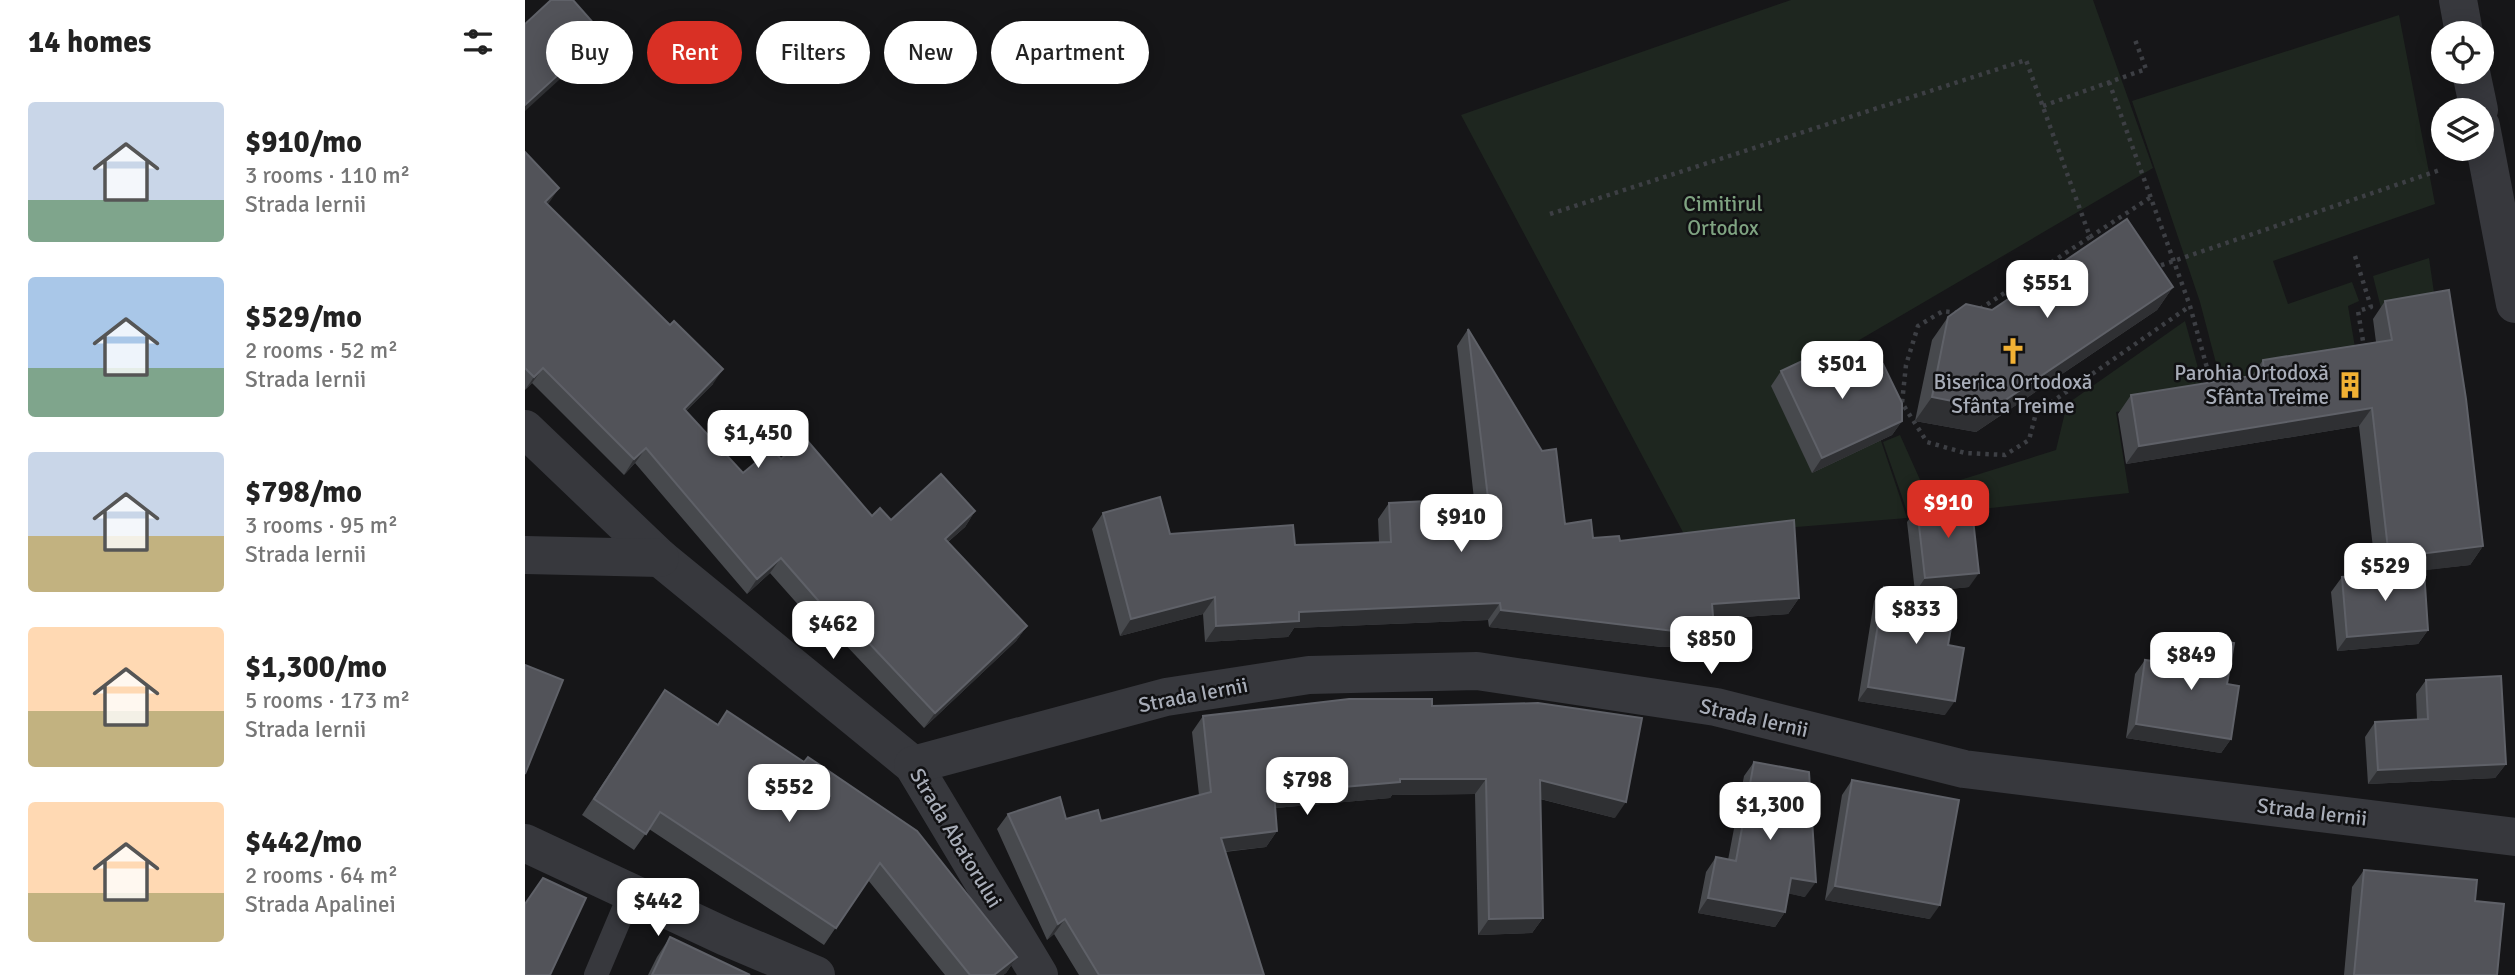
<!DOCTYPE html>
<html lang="en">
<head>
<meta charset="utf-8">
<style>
	:root { --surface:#fff; --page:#f6f6f6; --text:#222; --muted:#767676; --accent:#d93025 }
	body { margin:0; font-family:Signika,sans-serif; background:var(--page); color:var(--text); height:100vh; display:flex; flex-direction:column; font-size:26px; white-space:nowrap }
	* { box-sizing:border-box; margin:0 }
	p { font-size:23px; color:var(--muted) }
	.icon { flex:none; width:38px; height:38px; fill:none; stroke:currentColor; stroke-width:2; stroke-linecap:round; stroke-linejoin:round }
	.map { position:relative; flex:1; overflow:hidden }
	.details { display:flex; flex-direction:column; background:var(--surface); width:525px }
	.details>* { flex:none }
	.hud { position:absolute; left:21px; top:21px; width:665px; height:63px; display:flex; gap:14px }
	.controls { position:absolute; left:1906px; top:21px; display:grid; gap:14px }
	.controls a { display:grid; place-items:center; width:63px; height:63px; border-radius:50%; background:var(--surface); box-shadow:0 4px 18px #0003; font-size:35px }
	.price { position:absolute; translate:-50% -60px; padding:0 16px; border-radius:14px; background:#fff; color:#222; font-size:23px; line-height:46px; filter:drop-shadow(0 2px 4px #0008) }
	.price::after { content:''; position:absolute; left:50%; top:42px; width:21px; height:16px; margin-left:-10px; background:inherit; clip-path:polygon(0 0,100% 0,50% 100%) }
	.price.current { background:var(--accent); color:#fff }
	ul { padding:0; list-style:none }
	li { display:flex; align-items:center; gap:21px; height:175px; padding:0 28px }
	li span { display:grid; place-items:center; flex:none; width:196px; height:140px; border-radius:7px; color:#555 }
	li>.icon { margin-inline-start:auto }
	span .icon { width:84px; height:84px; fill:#fffc; stroke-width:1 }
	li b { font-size:30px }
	h2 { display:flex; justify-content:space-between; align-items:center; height:84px; padding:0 28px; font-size:30px }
	.tag { padding:0 24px; border-radius:32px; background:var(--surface); box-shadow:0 4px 18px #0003; font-size:24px; line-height:63px }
	.tag.current { background:var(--accent); color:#fff }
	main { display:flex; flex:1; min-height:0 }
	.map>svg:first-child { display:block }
	.green { fill:#1e261f }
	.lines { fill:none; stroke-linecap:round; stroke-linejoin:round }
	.path { stroke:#3d3f44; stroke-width:4.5; stroke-dasharray:3.5 5; stroke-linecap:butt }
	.service { stroke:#37383d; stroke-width:24 }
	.minor { stroke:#37383d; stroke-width:38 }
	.tertiary { stroke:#37383d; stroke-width:38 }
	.wall { fill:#47494d }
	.shaded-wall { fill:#2f3033 }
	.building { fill:#525359; stroke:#5f6168; stroke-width:2 }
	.labels { text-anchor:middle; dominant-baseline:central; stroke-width:5; stroke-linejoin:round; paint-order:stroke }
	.park-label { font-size:21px; fill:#7fa381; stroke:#111113 }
	.poi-label { font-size:21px; fill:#a8adb8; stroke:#111113; text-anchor:end }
	.street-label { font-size:21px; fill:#a8adb8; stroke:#111113 }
</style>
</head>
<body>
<main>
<section class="details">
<h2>14 homes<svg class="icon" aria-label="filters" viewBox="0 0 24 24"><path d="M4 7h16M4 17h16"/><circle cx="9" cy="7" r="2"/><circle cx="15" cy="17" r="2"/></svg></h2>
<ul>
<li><span style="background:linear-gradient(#c9d6e8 70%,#7fa58c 0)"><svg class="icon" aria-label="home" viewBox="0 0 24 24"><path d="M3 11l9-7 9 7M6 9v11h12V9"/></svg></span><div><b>$910/mo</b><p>3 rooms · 110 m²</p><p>Strada Iernii</p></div></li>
<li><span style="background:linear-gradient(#a9c7e8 65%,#7fa58c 0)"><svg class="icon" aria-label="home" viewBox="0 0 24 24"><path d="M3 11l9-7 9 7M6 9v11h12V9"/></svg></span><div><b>$529/mo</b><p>2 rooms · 52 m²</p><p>Strada Iernii</p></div></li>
<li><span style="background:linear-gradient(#c9d6e8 60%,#c2b280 0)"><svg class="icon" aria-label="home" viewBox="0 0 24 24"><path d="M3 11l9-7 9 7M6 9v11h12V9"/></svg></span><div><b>$798/mo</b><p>3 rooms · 95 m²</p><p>Strada Iernii</p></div></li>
<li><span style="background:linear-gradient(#ffd9b3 60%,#c2b280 0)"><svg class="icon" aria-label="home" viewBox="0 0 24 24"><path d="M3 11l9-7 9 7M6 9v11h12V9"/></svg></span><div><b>$1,300/mo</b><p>5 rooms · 173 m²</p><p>Strada Iernii</p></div></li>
<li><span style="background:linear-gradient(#ffd9b3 65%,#c2b280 0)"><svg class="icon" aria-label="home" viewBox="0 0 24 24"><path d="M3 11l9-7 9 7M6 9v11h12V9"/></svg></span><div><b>$442/mo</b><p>2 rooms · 64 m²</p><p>Strada Apalinei</p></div></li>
</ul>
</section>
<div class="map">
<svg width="1990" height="975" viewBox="0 0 1990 975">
	<rect width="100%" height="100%" fill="#161618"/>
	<g class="green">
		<path d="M1266,0H1568L1628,168L1324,346L1382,518L1160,536L936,115Z"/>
		<path d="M1874,15L1910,204L1748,261L1763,304L1827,282L1834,301L1823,306L1832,359L1696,382L1675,302L1607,101Z"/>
		<path d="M1904,258L1911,307L1858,316L1848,276Z"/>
		<path d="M1660,321L1681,397L1591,412L1604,493L1384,517L1358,442L1375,435L1400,491L1531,450L1542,404Z"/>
	</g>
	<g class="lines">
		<g class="path">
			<path d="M1584,82L1665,306L1687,386"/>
			<path d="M1518,106L1621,69L1609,37"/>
			<path d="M1025,214L1501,60L1565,237L1626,197"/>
			<path d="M1830,256L1846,307L1833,311L1839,347"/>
			<path d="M1628,268L1915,170"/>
			<path d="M1455,309L1565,237"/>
			<path d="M1433,313L1418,311L1393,326L1381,365L1377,403L1402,442L1440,453L1480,455L1504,440L1511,413L1665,306"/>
		</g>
		<path class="service" d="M71,975L106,892"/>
		<g class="minor">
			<path d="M1933,0L1939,33"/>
			<path d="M1946,72L1954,110"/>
			<path d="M1956,126L1990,304"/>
			<path d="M0,429L135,558L388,765L514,975"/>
			<path d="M0,555L135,558"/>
			<path d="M388,765L641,697L784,675L952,671L1191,707L1439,769L1990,837"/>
		</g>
		<path class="tertiary" d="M0,843L201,937L291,975"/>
	</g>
	<g class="wall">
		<path d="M0,152L34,188L22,204L188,384L161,411L218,473L256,459L347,516L366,520L450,511L440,527L423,542L502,626L491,641L399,728L315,639L309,645L245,573L222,594L110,463L99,475L7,383L0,390Z"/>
		<path d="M1648,287L1632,310L1451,432L1390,421L1407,340L1423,317L1467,310Z"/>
		<path d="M1860,301L1958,546L1945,565L1898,570L1903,630L1893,644L1812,651L1806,592L1817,577L1851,574L1834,426L1601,464L1593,414L1606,395L1727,376L1738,360L1851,342L1848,319Z"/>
		<path d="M943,329L1040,524L1068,538L1095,541L1274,598L1263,614L1188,619L1178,645L1137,647L964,627L963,620L769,628L763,637L680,642L678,614L595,636L567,529L578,513L645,534L770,545L854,542L853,519L864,503L949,499L932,346Z"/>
		<path d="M1256,371L1325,380L1377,421L1367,435L1287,473L1246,386Z"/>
		<path d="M1392,508L1444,587L1393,592L1423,645L1420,715L1333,701L1349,601L1359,587L1390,592L1382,522Z"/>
		<path d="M1666,636L1702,684L1706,739L1696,753L1601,738L1610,674L1620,660L1653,665L1656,650Z"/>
		<path d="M1901,680L1981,764L1970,778L1843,784L1840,737L1850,722L1892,720L1891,694Z"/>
		<path d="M140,690L192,725L202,711L492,957L481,973L478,975H420L343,880L299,945L124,829L109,850L57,815Z"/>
		<path d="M907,706L1090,818L1015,799L1018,918L1007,933L953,935L950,794L867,795L865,798L750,808L752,831L741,847L700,852L739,975H554L529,934L522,940L472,829L483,814L576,821L674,795L667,732L678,716Z"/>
		<path d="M1229,762L1280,897L1263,893L1260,912L1250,927L1173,913L1181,872L1191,857L1203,860L1219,776Z"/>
		<path d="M1327,780L1405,919L1300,900L1317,795Z"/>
		<path d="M1839,870L1950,901L1972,975H1819L1827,887Z"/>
		<path d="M145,937L225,975H123L132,957Z"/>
	</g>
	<g class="shaded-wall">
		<path d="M78,34L68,49L0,111V105Z"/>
		<path d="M34,188L24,203L9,217L20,202Z"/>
		<path d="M1648,287L1632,310L1451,432L1390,421L1407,397Z"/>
		<path d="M18,368L7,383L0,390L9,377Z"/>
		<path d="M198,369L188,384L148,424L159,409Z"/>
		<path d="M1847,408L1834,426L1601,464L1614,446Z"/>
		<path d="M1377,421L1367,435L1287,473L1297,458Z"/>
		<path d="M121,448L110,463L99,475L109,459Z"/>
		<path d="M450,511L440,527L409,554L420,539Z"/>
		<path d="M1958,546L1945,565L1852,576L1864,558Z"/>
		<path d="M256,558L245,573L222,594L232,579Z"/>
		<path d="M1454,573L1444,587L1390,593L1400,578Z"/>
		<path d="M690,597L678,614L595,636L606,619Z"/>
		<path d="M1274,598L1263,614L1176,620L1187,604Z"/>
		<path d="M975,603L963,620L769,628L763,637L680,642L691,626L774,612Z"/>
		<path d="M976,610L1189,628L1178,645L1137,647L964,627Z"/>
		<path d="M326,624L315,639L309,645L319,630Z"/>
		<path d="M502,626L491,641L399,728L410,713Z"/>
		<path d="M1903,630L1893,644L1812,651L1822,637Z"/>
		<path d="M1343,687L1430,701L1420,715L1333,701Z"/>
		<path d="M1611,724L1706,739L1696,753L1601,738Z"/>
		<path d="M1981,764L1970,778L1843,784L1853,770Z"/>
		<path d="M875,779H961L950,794L867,795L865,798L738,809L749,793Z"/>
		<path d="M1015,780L1101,802L1090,818L1004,796Z"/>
		<path d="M752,831L741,847L685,853L696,838Z"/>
		<path d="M1266,878L1291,882L1280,897L1256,892Z"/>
		<path d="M1310,886L1415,905L1405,919L1300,900Z"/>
		<path d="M1183,898L1260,912L1250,927L1173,913Z"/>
		<path d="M1018,918L1007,933L953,935L964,919Z"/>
		<path d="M540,919L529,934L522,940L533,924Z"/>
		<path d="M492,957L481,973L478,975H469Z"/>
	</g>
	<g class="building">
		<path d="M26,0H48L78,34L0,105V24Z"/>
		<path d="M0,152L34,188L20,202L145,325L149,321L198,369L159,409L218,473L247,449L256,459L280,438L347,516L355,508L366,520L416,474L450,511L420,539L502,626L410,713L326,624L319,630L256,558L232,579L121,448L109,459L18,368L9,377L0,368Z"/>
		<path d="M1602,219L1648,287L1467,409L1407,397L1423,317L1441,304L1467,310Z"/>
		<path d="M1924,290L1941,399L1958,546L1864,558L1847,408L1614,446L1606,395L1739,374L1738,360L1867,340L1860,301Z"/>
		<path d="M943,329L1017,451L1031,449L1040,524L1066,520L1068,538L1094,536L1095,541L1269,520L1274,598L1187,604L1189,628L1149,631L976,610L975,603L774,612V621L691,626L690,597L606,619L578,513L635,497L645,534L768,525L770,545L866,542L864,503L963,498Z"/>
		<path d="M1309,346L1325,380L1358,364L1377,403V421L1297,458L1256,371Z"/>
		<path d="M1446,501L1454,573L1400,578L1392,508Z"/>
		<path d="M1899,570L1903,630L1822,637L1817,577Z"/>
		<path d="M1359,587L1431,599L1423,645L1439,648L1430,701L1343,687Z"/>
		<path d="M1666,636L1709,643L1702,684L1714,686L1706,739L1611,724L1620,660L1661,666Z"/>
		<path d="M0,665L38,680L0,774Z"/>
		<path d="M1976,676L1981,764L1853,770L1850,722L1903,719L1901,680Z"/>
		<path d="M140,690L193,725L202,711L279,762L283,757L392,831L492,957L469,975H445L355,863L311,928L135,812L121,834L69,799Z"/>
		<path d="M824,699H907V706L1013,703L1117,718L1101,802L1015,780L1018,918L964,919L961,779H875V782L749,793L752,831L696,838L739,975H574L540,919L533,924L483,814L535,797L541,819L573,810L576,821L686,792L678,716Z"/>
		<path d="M1229,762L1284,772L1291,882L1266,878L1260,912L1183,898L1191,857L1211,861Z"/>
		<path d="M1327,780L1434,800L1415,905L1310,886Z"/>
		<path d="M1839,870L1952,880L1950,901L1979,904L1972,975H1829Z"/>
		<path d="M18,878L61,898L25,975H0V904Z"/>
		<path d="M145,937L225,975H127Z"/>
	</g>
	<defs>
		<symbol id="church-bare" viewBox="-9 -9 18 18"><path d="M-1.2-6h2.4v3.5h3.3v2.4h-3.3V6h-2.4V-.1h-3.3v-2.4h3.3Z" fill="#f2b134" stroke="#111113" stroke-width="2.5" paint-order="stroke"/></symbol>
		<symbol id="building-bare" viewBox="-9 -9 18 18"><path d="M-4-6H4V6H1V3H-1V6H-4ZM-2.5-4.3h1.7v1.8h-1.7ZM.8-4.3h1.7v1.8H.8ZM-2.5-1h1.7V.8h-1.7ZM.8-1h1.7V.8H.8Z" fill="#f2b134" stroke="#111113" stroke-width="2.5" paint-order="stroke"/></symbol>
	</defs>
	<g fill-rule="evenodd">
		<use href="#church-bare" x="1469" y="332" width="38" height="38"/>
		<use href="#building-bare" x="1806" y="366" width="38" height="38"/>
	</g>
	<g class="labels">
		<g class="park-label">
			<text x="1198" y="204">Cimitirul<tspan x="1198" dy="24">Ortodox</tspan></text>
		</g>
		<g class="poi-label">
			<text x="1804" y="373">Parohia Ortodoxă<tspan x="1804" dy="24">Sfânta Treime</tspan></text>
			<text x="1488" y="382" text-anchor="middle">Biserica Ortodoxă<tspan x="1488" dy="24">Sfânta Treime</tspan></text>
		</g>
		<g class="street-label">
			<text transform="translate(668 695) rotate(-11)">Strada Iernii</text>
			<text transform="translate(1229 718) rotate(13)">Strada Iernii</text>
			<text transform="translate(1787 812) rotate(7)">Strada Iernii</text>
			<text transform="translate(431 838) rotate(59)">Strada Abatorului</text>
		</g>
	</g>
</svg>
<div class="controls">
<a><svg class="icon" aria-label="locate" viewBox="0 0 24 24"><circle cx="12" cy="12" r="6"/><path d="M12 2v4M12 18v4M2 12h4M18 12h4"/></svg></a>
<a><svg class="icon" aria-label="layers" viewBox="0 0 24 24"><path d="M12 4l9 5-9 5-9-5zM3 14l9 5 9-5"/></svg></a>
</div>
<b class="price" style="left:1522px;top:320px">$551</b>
<b class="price" style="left:1317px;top:401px">$501</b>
<b class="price" style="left:233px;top:470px">$1,450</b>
<b class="price current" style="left:1423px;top:540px">$910</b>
<b class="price" style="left:936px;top:554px">$910</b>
<b class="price" style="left:1860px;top:603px">$529</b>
<b class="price" style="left:1391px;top:646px">$833</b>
<b class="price" style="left:308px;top:661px">$462</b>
<b class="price" style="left:1186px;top:676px">$850</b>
<b class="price" style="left:1666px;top:692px">$849</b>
<b class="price" style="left:782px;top:817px">$798</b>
<b class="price" style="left:264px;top:824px">$552</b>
<b class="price" style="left:1245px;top:842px">$1,300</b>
<b class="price" style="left:133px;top:938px">$442</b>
<div class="hud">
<a class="tag">Buy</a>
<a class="tag current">Rent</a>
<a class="tag">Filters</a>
<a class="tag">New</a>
<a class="tag">Apartment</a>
</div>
</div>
</main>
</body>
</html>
